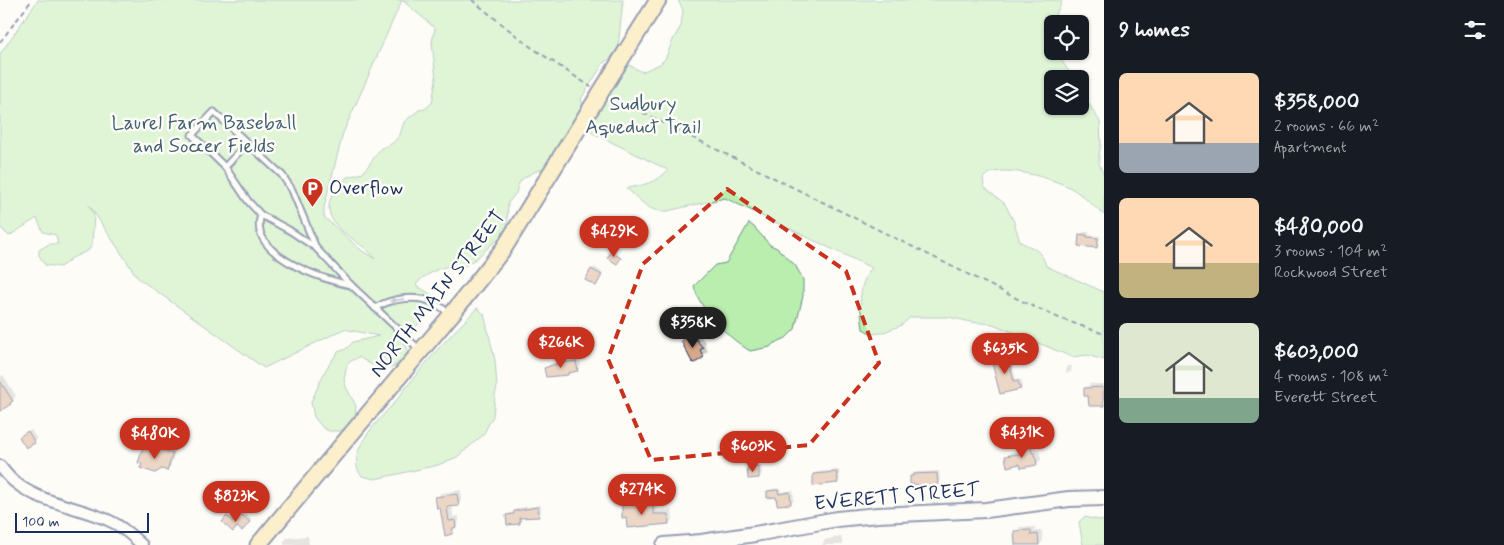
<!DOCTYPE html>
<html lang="en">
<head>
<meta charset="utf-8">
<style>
	:root { --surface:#171b24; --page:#20242c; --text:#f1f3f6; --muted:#9ea1a6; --accent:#c8321e }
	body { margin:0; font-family:Mynerve,sans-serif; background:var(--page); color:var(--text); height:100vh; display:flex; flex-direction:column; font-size:19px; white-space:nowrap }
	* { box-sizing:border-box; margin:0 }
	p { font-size:16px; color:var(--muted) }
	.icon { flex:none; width:28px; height:28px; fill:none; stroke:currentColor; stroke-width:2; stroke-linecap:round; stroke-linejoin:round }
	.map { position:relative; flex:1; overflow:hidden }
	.sheet { display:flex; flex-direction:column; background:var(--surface); width:400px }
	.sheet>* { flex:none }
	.controls { position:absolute; left:1044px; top:15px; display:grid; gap:10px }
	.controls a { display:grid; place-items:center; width:45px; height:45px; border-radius:8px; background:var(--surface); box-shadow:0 1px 4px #0004; font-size:25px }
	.scale { position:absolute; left:15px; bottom:12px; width:134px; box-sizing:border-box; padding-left:5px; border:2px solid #1b2f5e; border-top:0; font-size:14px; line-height:18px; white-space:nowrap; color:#1b2f5e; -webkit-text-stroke:4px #fdfcf7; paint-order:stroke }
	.price { position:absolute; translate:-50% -42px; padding:0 11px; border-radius:18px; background:var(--accent); color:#fff; font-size:16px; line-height:32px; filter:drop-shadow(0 1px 2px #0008) }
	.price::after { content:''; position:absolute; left:50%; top:30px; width:15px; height:11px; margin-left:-8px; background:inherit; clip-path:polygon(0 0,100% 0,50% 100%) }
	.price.on { background:#222; color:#fff }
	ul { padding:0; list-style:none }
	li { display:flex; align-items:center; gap:15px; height:125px; padding:0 15px }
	li span { display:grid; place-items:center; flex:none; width:140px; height:100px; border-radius:8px; color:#555 }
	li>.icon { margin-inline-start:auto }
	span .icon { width:60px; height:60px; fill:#fffc; stroke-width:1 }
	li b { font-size:21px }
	h2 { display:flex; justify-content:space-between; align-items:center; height:60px; padding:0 15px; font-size:21px }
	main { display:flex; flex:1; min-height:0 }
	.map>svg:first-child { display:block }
	.green { fill:#baeeae; stroke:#6a8e86; fill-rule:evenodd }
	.shadow { fill:#0003 }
	.building { fill:#d8a88b; stroke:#1b2f5e }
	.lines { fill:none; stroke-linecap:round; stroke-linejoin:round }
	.lane-casing { stroke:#1b2f5e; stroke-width:9 }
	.street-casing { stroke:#1b2f5e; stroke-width:14 }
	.secondary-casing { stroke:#1b2f5e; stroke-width:18 }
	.primary-casing { stroke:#1b2f5e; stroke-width:19 }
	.path { stroke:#1b2f5e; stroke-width:2; stroke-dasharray:5 4; stroke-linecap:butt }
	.lane { stroke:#fdfcf7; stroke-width:5 }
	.street { stroke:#fdfcf7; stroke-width:10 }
	.secondary { stroke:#fdfcf7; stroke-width:14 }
	.primary { stroke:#fbdf96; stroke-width:15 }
	.oneway { fill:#8c96aa }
	.marked { fill:none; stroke:#c8321e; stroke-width:4; stroke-dasharray:10 6; stroke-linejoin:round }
	.labels { text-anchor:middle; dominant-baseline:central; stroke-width:5; stroke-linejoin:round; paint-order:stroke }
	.park-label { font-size:20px; fill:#435f72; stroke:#fdfcf7 }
	.poi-label { font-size:20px; fill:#1b2f5e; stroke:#fdfcf7; text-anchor:start }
	.street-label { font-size:20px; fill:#1b2f5e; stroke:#fdfcf7 }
</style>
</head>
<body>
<main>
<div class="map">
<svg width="1104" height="545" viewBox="0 0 1104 545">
	<rect width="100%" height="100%" fill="#fdfcf7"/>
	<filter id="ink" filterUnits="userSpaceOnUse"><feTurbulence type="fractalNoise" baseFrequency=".02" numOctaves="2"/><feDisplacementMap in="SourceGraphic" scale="10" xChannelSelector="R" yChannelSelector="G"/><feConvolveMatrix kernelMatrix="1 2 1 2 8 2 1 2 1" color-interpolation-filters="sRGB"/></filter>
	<g filter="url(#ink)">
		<g class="green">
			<path d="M38,0H623L618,47L610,59L604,62L581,99L583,106L547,167L532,173L522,179L518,185L516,193L508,203L507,226L503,234L478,257L465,266H449L438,269L422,278L416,285L438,299L404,342C417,359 392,371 377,367C371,365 364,360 359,357L351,361L347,365L344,379L346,387L356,406L355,416L352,422L341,431H329L323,428L314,417L311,402L326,369L338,352L346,349L353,342L379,336L344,329L264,368L138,278L89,205L94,215L92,244L89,250L72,258L60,267L45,265L39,255V250L49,244H58L56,235L43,232L37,218L9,236L0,227V54ZM402,0L435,28L432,42L436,80L432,103L425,109L419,110L404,122L400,135L394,142L388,146L381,148L363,173L347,177L343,182V186C334,192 329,197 329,208C330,233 366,242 375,259L361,250L324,217V207L343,133Z"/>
			<path d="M678,0H1062C1058,17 1049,17 1044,31L1052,44V51H1055L1074,79H1052V106H1080V89L1100,122L1101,143L1099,156V164L1104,175V215C1093,206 1083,195 1071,188C1054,179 997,161 983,178L984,187L1005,204L1014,222L1020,242C1034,248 1042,251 1046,266L1104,292V360L1087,355L1072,357L993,324L971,322L949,317H911L900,326L881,333L872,334L863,329C860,307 857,285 872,268L725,198L667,211C648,213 640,199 626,188C642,186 658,182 668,170L587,130L627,64L642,72L660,64L665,59L674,38L681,26L683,10Z"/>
			<path d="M749,223L754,227L770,245L777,248L795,265L803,279V296L795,329L786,338L773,344L770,347L750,351C729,338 699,310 694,286L715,265L726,263Z"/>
			<path d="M477,308L484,314L495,360L497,387L495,395L493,416L483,435L457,457L438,465L375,479L362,476C354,468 356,456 360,447C368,428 389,411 402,393C422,367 443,342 467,319C471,315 473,311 477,308Z"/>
			<path d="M1084,517L1104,521V545H1083L1079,522Z"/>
		</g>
		<g class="shadow">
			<path d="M1083,232H1089V235L1100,236L1099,244L1096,246L1081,234Z"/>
			<path d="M594,267L603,273L598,282L592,270Z"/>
			<path d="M696,331L706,343L704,345L708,351L694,361L682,342Z"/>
			<path d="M1009,350L1016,380L1021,379L1023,385L1020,388L993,364L1001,360L999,354L1002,352Z"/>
			<path d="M580,358L581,366L577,370L570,371L568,374L546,368L550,364L561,360Z"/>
			<path d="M1067,366H1072L1071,372L1066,373Z"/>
			<path d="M3,375L16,396L10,403L0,410V377Z"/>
			<path d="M1090,384H1104V405H1090V395L1086,388Z"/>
			<path d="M31,430L37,439L27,447L23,435Z"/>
			<path d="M1035,443L1036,450L1039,449L1041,460L1036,464L1021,463L1006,456L1011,452L1026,450L1030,444Z"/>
			<path d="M148,444L160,447L163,445L176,449L171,465L167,470L144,448Z"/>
			<path d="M761,465L762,474L759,477L749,469L751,466Z"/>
			<path d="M839,470L840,479L837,482L814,474L817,472Z"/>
			<path d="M939,471L940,481L937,484L911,476L917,472Z"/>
			<path d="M780,488L781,492L793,490L794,500L791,502L778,504L777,496L768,491L771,489Z"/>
			<path d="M461,490L462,500L458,504L452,505L453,517L459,516V522L452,533L437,498L441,493Z"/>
			<path d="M250,492L256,497L249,505L241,503Z"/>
			<path d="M639,498L640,502H657V511L672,510L673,519L669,523L627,516L623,504L627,500Z"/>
			<path d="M541,505V513L539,516L522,517V520L519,523L507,516L510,513L515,512L518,508Z"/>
			<path d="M244,512L252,519L242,530L237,526L224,522L231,515L237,520Z"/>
			<path d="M1020,527H1035V531H1042L1043,541L1039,545H1016V532Z"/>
			<path d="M308,536L309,545H284V541L287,538Z"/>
			<path d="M841,536L843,545H822L825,540Z"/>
		</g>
		<g class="building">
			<path d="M1079,234L1087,235V237L1098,238L1097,248L1078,246Z"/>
			<path d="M611,252L621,258L617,264L607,258Z"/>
			<path d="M591,269L602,275L596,286L585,280Z"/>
			<path d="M692,334L703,348L700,350L704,357L695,363L692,362L681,341Z"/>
			<path d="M1007,352L1014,382L1018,381L1021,389L1000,394L992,363L1000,361L998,354Z"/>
			<path d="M576,361L578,371L568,373V375L546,377L544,368L556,364Z"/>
			<path d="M0,381L13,401L10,403L11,404L0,411Z"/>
			<path d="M1103,387L1104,406H1089L1088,396H1084V388Z"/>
			<path d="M28,431L35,443L26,448L19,437Z"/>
			<path d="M143,447L156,452L157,448L173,453L167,471L162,469L155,473L140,468L142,464L138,463Z"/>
			<path d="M1031,447L1032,453H1035L1037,465L1021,468L1020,464L1007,467L1005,456L1025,453L1024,448Z"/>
			<path d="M759,467V478L748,479L747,468Z"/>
			<path d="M837,472L838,483L813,486V474Z"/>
			<path d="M937,473L938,485L921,486V485L910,484V476H913V474Z"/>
			<path d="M778,490L779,494L790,492L791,504L777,505L776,497L767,498V491Z"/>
			<path d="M246,494L254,500L247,509L239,503Z"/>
			<path d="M457,494L459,506L447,507L449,521L455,520L456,527L453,528L452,534L445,536L440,508L437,509L435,497Z"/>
			<path d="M636,501V506L653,505V514H668L669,524L627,528L626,517L622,518V503Z"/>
			<path d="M538,507L539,517L519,518L520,524L507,525L506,515L514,514V511Z"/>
			<path d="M241,514L250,522L242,531L237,527L233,532L222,522L227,516L234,522Z"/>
			<path d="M1031,530V535L1038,534L1039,545H1015L1014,531Z"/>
		</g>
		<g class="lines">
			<defs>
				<g id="lane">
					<path d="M225,167L247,143"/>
					<path d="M261,215C247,254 322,280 351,285"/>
					<path d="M316,248L292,190L282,175L214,112L192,135L225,167L248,201L261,215L289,230L316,248L351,285L420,350"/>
					<path d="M375,308C391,298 419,294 436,304C440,306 445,310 449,314"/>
				</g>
				<path id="street" d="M0,466C5,472 10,479 16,483C42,504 82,507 112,522C123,527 133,537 142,545"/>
				<path id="secondary" d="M664,545L701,542L755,534L837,519L878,515L986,510L1069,499L1104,498"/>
				<path id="primary" d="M258,545L451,315L504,248L658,0"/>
			</defs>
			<use href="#lane" class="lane-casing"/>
			<use href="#street" class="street-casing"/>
			<use href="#secondary" class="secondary-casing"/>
			<use href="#primary" class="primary-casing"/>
			<g class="path">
				<path d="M472,0L528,45L591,87"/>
				<path d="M0,42L32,0"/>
				<path d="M611,97L1028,304L1059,318L1104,334"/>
			</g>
			<use href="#lane" class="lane"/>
			<use href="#street" class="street"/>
			<use href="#secondary" class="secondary"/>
			<use href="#primary" class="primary"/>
		</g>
		<defs><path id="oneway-solid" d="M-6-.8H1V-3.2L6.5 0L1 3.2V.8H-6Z" transform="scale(1.25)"/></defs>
		<use class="oneway" href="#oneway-solid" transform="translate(397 300) rotate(172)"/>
	</g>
	<path d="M0 0H1104V545H0ZM727,189L846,271L879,363L809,445L651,460L608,359L643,264Z" fill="#fdfcf7" fill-opacity=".55" fill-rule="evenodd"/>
	<path class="marked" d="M727,189L846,271L879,363L809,445L651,460L608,359L643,264Z"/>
	<defs>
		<symbol id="parking-pin" viewBox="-11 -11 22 30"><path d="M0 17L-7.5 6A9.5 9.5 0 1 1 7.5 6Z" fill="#c8321e" stroke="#fdfcf7"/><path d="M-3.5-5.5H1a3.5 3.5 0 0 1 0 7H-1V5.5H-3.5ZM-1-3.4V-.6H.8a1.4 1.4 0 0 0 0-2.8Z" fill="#fff"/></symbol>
	</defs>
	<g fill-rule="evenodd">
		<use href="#parking-pin" x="300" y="176" width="25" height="34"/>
	</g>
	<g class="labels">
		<g class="park-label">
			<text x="643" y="104">Sudbury<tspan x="643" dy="23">Aqueduct Trail</tspan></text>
			<text x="204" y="123">Laurel Farm Baseball<tspan x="204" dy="23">and Soccer Fields</tspan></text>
		</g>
		<g class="poi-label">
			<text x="329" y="188">Overflow</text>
		</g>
		<g class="street-label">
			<text transform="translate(438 294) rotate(-52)">NORTH MAIN STREET</text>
			<text transform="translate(897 497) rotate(-5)">EVERETT STREET</text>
		</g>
	</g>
</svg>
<div class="controls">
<a><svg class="icon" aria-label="locate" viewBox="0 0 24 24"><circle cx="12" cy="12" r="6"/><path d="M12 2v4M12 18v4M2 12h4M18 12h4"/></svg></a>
<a><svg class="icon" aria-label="layers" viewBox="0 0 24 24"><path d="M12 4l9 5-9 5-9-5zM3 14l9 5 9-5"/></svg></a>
</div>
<div class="scale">100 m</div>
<b class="price" style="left:614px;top:258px">$429K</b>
<b class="price on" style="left:693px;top:349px">$358K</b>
<b class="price" style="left:561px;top:369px">$266K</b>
<b class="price" style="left:1005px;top:375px">$635K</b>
<b class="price" style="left:1022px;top:459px">$431K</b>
<b class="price" style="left:155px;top:460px">$480K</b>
<b class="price" style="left:753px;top:473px">$603K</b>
<b class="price" style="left:642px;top:516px">$274K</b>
<b class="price" style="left:236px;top:523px">$823K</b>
</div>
<section class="sheet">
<h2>9 homes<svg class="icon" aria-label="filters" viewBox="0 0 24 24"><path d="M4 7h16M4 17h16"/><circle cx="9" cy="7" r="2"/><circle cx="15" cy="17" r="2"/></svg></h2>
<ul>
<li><span style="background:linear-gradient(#ffd9b3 70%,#9aa5b1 0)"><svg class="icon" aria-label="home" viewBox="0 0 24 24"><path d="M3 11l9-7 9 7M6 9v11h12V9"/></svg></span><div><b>$358,000</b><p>2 rooms · 66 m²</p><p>Apartment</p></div></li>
<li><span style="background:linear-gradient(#ffd9b3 65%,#c2b280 0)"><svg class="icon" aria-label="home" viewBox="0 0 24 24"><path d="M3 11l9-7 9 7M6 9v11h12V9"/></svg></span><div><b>$480,000</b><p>3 rooms · 104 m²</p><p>Rockwood Street</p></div></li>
<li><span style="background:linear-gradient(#dfe7d0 75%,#7fa58c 0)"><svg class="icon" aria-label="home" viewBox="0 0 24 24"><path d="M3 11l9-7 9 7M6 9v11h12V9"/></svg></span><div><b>$603,000</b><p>4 rooms · 108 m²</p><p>Everett Street</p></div></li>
</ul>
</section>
</main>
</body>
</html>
